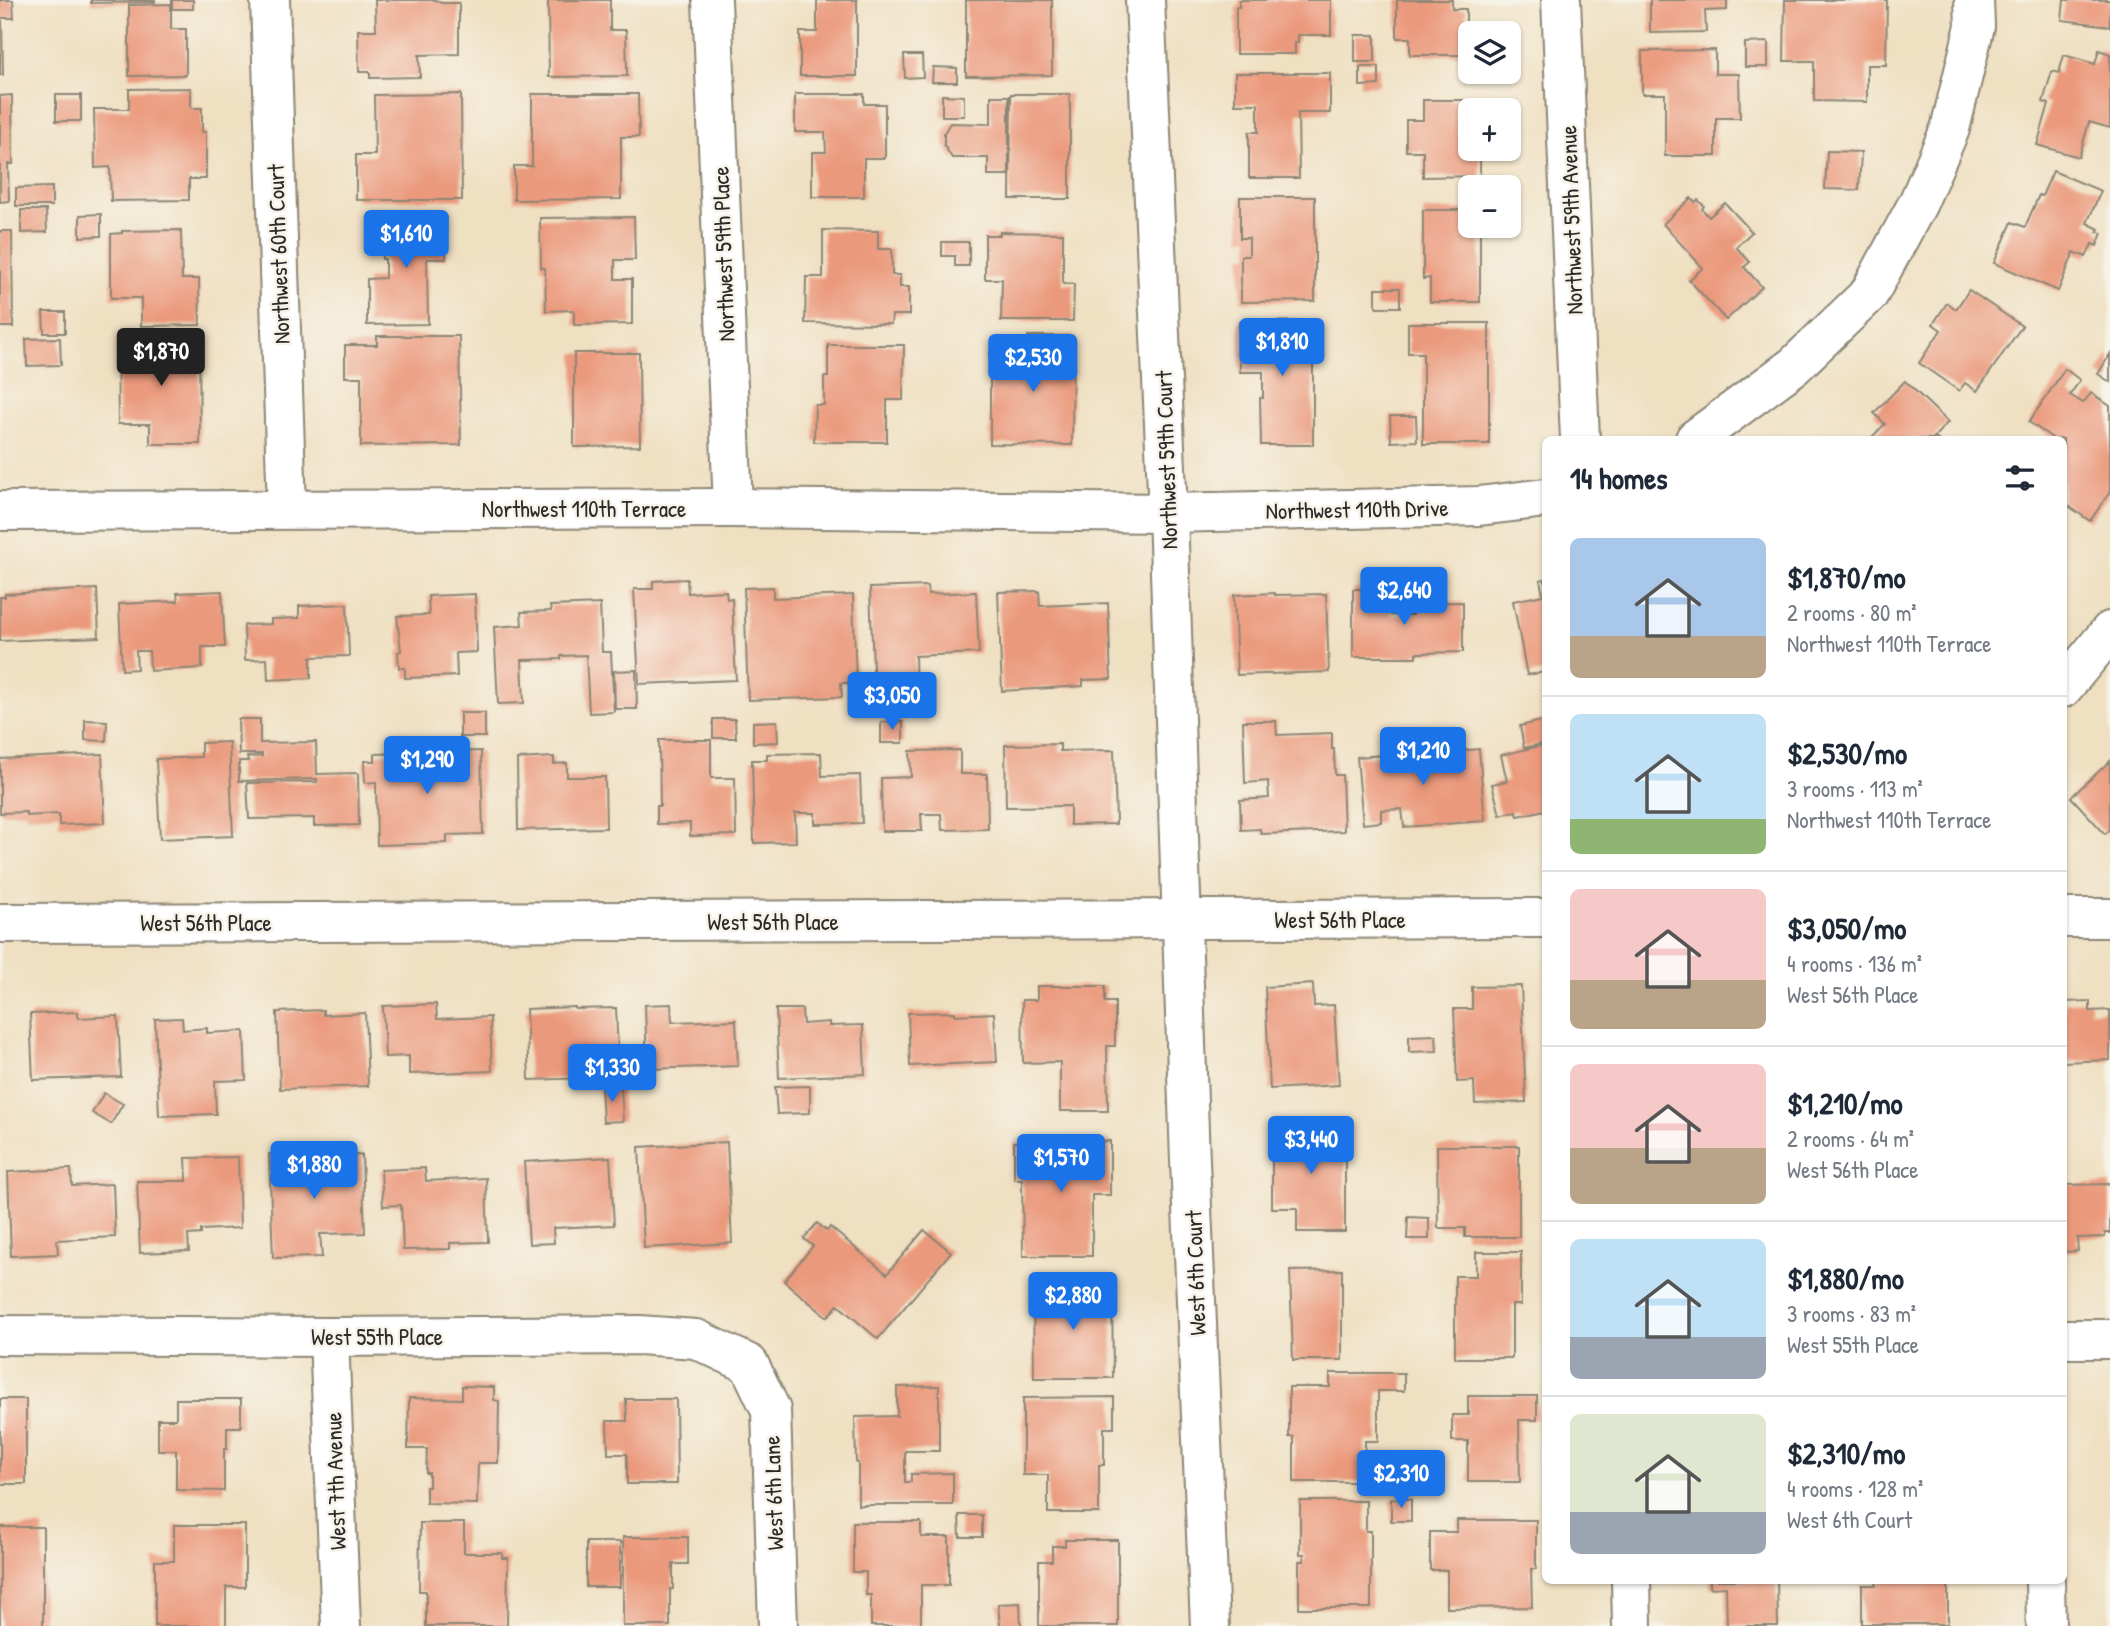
<!DOCTYPE html>
<html lang="en">
<head>
<meta charset="utf-8">
<style>
	:root { --surface:#fff; --page:#f6f6f7; --text:#1f2937; --muted:#747a83; --line:#e0e1e3; --accent:#1a73e8 }
	body { margin:0; font-family:"Patrick Hand",sans-serif; background:var(--page); color:var(--text); height:100vh; display:flex; flex-direction:column; font-size:26px; white-space:nowrap }
	* { box-sizing:border-box; margin:0 }
	p { font-size:23px; color:var(--muted) }
	.icon { flex:none; width:38px; height:38px; fill:none; stroke:currentColor; stroke-width:2; stroke-linecap:round; stroke-linejoin:round }
	.map { position:relative; flex:1; overflow:hidden }
	.panel { position:absolute; left:1542px; top:436px; width:525px; height:1148px; display:flex; flex-direction:column; background:var(--surface); border-radius:10px; box-shadow:0 2px 5px #0004 }
	.panel>* { flex:none }
	.buttons { position:absolute; left:1458px; top:21px; display:grid; gap:14px }
	.buttons a { display:grid; place-items:center; width:63px; height:63px; border-radius:10px; background:var(--surface); box-shadow:0 2px 5px #0004; font-size:35px }
	.price { position:absolute; translate:-50% -60px; padding:0 16px; border-radius:7px; background:var(--accent); color:#fff; font-size:23px; line-height:46px; filter:drop-shadow(0 2px 4px #0008) }
	.price::after { content:''; position:absolute; left:50%; top:42px; width:21px; height:16px; margin-left:-10px; background:inherit; clip-path:polygon(0 0,100% 0,50% 100%) }
	.price.on { background:#222; color:#fff }
	ul { padding:0; list-style:none }
	li { display:flex; align-items:center; gap:21px; height:175px; padding:0 28px }
	li+li { border-top:2px solid var(--line) }
	li span { display:grid; place-items:center; flex:none; width:196px; height:140px; border-radius:10px; color:#555 }
	li>.icon { margin-inline-start:auto }
	span .icon { width:84px; height:84px; fill:#fffc; stroke-width:1 }
	li b { font-size:30px }
	h2 { display:flex; justify-content:space-between; align-items:center; height:84px; padding:0 28px; font-size:30px }
	.map>svg:first-child { display:block }
	.building { fill:#eb997c }
	.lines { fill:none; stroke-linecap:round; stroke-linejoin:round }
	.minor-casing { stroke:#8d8676; stroke-width:42 }
	.minor { stroke:#fff; stroke-width:38 }
	.labels { text-anchor:middle; dominant-baseline:central; stroke-width:5; stroke-linejoin:round; paint-order:stroke }
	.street-label { font-size:23px; fill:#2b2b2b; stroke:#f7f3e8 }
</style>
</head>
<body>
<div class="map">
<svg width="2110" height="1626" viewBox="0 0 2110 1626">
	<rect width="100%" height="100%" fill="#f7f3e8"/>
	<filter id="ink" filterUnits="userSpaceOnUse"><feTurbulence type="fractalNoise" baseFrequency=".0143" numOctaves="2"/><feDisplacementMap in="SourceGraphic" scale="14" xChannelSelector="R" yChannelSelector="G"/><feConvolveMatrix kernelMatrix="1 2 1 2 8 2 1 2 1" color-interpolation-filters="sRGB"/></filter>
	<filter id="wash" filterUnits="userSpaceOnUse"><feTurbulence type="fractalNoise" baseFrequency=".00686" numOctaves="4" result="noise"/><feDisplacementMap in="SourceGraphic" scale="28" xChannelSelector="R" yChannelSelector="G"/><feGaussianBlur stdDeviation="1.57" result="paint"/><feColorMatrix in="noise" values="0 0 0 0 0 0 0 0 0 0 0 0 0 0 0 0 0 1.4 0 .05"/><feComposite in="paint" operator="in"/></filter>
	<g filter="url(#wash)">
		<rect width="100%" height="100%" fill="#efe0c2"/>
		<g id="blocks">
			<g class="building">
				<path d="M0,0H13L14,18H0Z"/>
				<path d="M91,0H155V2L91,3Z"/>
				<rect x="172" y="0" width="21" height="9"/>
				<path d="M375,0H435L441,3H459V54L419,55L420,77L370,78V72H359L358,30H376Z"/>
				<path d="M548,0H610V30H626L627,76L549,77Z"/>
				<path d="M817,0H857V76H800V32H817Z"/>
				<path d="M966,0H1052V75L966,76Z"/>
				<path d="M1239,0H1331V35H1298V42H1295V54H1236V7H1239Z"/>
				<path d="M1397,0H1452V9H1466V55H1410V38H1397Z"/>
				<path d="M1650,0H1727V10L1705,11L1706,32L1650,33Z"/>
				<path d="M1785,0H1887L1886,65H1867V102L1814,101V61H1784Z"/>
				<path d="M2064,0H2110V26L2062,20Z"/>
				<path d="M171,4V29H186V75L129,76V5Z"/>
				<path d="M0,21H2L3,75H0Z"/>
				<rect x="1355" y="35" width="20" height="27"/>
				<path d="M1768,42V67H1745V43Z"/>
				<path d="M1715,50V74H1739L1740,118H1716V156H1665V94H1642V51Z"/>
				<path d="M2099,50L2110,54V128L2089,122L2079,157L2037,145L2049,104L2043,102L2052,71L2059,73L2064,55L2095,64Z"/>
				<path d="M904,55H922L923,77L905,78Z"/>
				<path d="M933,67L957,68V82H932Z"/>
				<path d="M1360,67H1379V85L1360,86Z"/>
				<path d="M1235,73H1330V113H1298L1299,178H1249V132H1258V104H1235Z"/>
				<path d="M191,88V108H202V132H206V179H189V200L111,201L110,167L95,168L94,109H129V89Z"/>
				<path d="M461,94L462,200H356V155H375L374,95Z"/>
				<path d="M532,94H638L639,137H621V199L514,200V166H532Z"/>
				<path d="M795,94H864V104H885V158H864V197H812V152H826L825,132H795Z"/>
				<path d="M1011,94H1070V199H1010Z"/>
				<path d="M12,95L13,164H8L9,201L0,202V96Z"/>
				<rect x="56" y="95" width="25" height="26"/>
				<path d="M942,95L964,96V116H942Z"/>
				<path d="M991,96H1009V175H988V158H952L944,145V133L950,123L991,124Z"/>
				<path d="M1423,100H1463V104H1470V127H1463V132H1470V149H1480V176L1423,177V151H1406V120H1423Z"/>
				<path d="M1827,151L1861,152L1859,190L1825,189Z"/>
				<path d="M2053,171L2101,191L2087,223L2099,229L2097,232L2102,233L2097,246L2092,244L2086,257L2074,252L2058,291L1994,263L2012,222L2025,227L2039,195L2042,196Z"/>
				<path d="M52,187V206H16V188Z"/>
				<path d="M1240,197H1315V301L1241,302V256H1249V238H1240Z"/>
				<path d="M1691,198L1695,202L1698,200L1704,206L1702,209L1709,217L1725,203L1752,232L1736,247L1750,262L1744,267L1762,287L1726,320L1689,280L1703,268L1663,224Z"/>
				<path d="M21,210H46L47,232L21,233Z"/>
				<path d="M1423,210H1470V226H1480V302H1430V278L1423,279Z"/>
				<path d="M101,214V236L80,237V215Z"/>
				<path d="M446,217V259H427L428,324L367,325V279L385,278V259H382V218Z"/>
				<path d="M634,217L635,260H615V279H632V324L574,325V310L546,311L545,268H541L540,218Z"/>
				<path d="M181,230L182,279H199L200,325L141,326V298H111V234L122,233V231Z"/>
				<path d="M823,230L878,231V249H892V275H900V287H909V315H892L891,324L805,323L806,277H823Z"/>
				<path d="M0,231H12L13,327H0Z"/>
				<path d="M1000,232L1063,233V284H1074L1073,321H1001L1002,279H985V235H1000Z"/>
				<path d="M942,242H969V266H955V256H942Z"/>
				<rect x="1376" y="288" width="24" height="19"/>
				<path d="M1969,290L2022,326L1977,391L1965,383L1959,391L1919,363L1941,330L1933,324L1947,303L1956,309Z"/>
				<path d="M43,312H65V333H44Z"/>
				<path d="M1313,321V445H1261L1260,398H1263V372H1240L1239,322Z"/>
				<path d="M1408,323H1489V444H1423V353H1408Z"/>
				<path d="M377,336H459L461,445L361,446V377H345V345H377Z"/>
				<path d="M1028,336H1073L1072,445L990,444V353H1028Z"/>
				<path d="M60,338L61,365L27,366L26,339Z"/>
				<path d="M199,338L200,444H150V424H118L117,339Z"/>
				<path d="M828,345H904L903,400H887V442H814L815,405H824V377H828Z"/>
				<path d="M574,353H639L640,446L574,447Z"/>
				<path d="M2110,354V382L2098,374Z"/>
				<path d="M2065,369L2080,380L2070,395L2083,403L2091,393L2110,406V492L2090,521L2063,502V439H2054L2029,422Z"/>
				<path d="M1905,381L1948,422L1934,437L1937,439H1870L1885,424L1874,413Z"/>
				<path d="M1390,416H1416L1417,441L1391,442Z"/>
				<path d="M687,579L688,593L726,591L727,599L732,598L736,680L639,684L634,589H653V581Z"/>
				<path d="M1545,579V672L1527,675L1513,601L1543,595L1540,580Z"/>
				<path d="M927,586L928,594L976,592L979,653L915,656L916,694L874,696L870,588Z"/>
				<path d="M773,587V598L853,595L856,683H841L842,697L748,700L744,588Z"/>
				<path d="M97,589L99,637L0,641V597H5V594Z"/>
				<path d="M1353,589H1391V615H1412V603L1463,602V652L1416,653V657H1353Z"/>
				<path d="M222,591L225,647H202V668L150,671L149,651H136L137,669L122,670L119,604L178,601L177,593Z"/>
				<path d="M1039,591L1040,606L1108,603L1111,679L1083,680V686L1002,691L998,592Z"/>
				<path d="M1275,593V595L1326,594L1329,672L1237,675L1234,595Z"/>
				<path d="M475,594L477,652L456,653L457,676L405,678V668H399L398,652L401,651L397,616L429,615L428,596Z"/>
				<path d="M347,604L349,656L311,657V678L268,680L267,659L245,660L244,625L271,624V619L299,618V606Z"/>
				<path d="M600,604L602,652H611L614,712L589,713L586,655L561,656V659L522,660L524,703L498,704L494,627L522,625L521,612L551,611L550,606Z"/>
				<path d="M636,670L637,709H615L614,671Z"/>
				<rect x="460" y="713" width="25" height="24"/>
				<path d="M238,719H260V743L316,742L317,774L358,773L359,825L314,826V818L249,819L247,783L317,782V779L239,781V761H248L247,757L262,756V754H239Z"/>
				<path d="M713,719H735L736,738H713Z"/>
				<path d="M85,720L107,721L106,741L85,740Z"/>
				<path d="M1545,720V743L1524,748L1520,726Z"/>
				<path d="M777,721L778,742L753,743V722Z"/>
				<path d="M1243,721H1276L1277,735L1332,733V749H1334L1335,775H1342L1344,831L1261,834L1260,829L1241,830L1240,800L1269,798L1268,781L1245,783Z"/>
				<rect x="881" y="722" width="22" height="21"/>
				<path d="M659,740H711V778H735L736,835L690,836V823L657,824V806H660Z"/>
				<path d="M229,742L233,836L160,839L156,759L201,757V743Z"/>
				<path d="M1060,744V751L1114,750L1116,824L1070,825V806L1006,807L1005,745Z"/>
				<path d="M1545,745V810L1518,816L1516,811L1500,815L1492,784L1507,781L1501,755Z"/>
				<path d="M1428,748V754L1479,749L1485,821L1404,827L1402,809L1381,810V822L1363,824L1357,757L1411,753V749Z"/>
				<path d="M960,750V774H987L988,829L942,830L941,814H921L922,831H882L881,778L911,777L910,751Z"/>
				<path d="M481,751L483,834L447,835V843L377,845L376,782L365,783L364,761H375V754Z"/>
				<path d="M821,753L822,776L860,775L862,823L815,824V813H795L796,842L754,843L752,760H767V754Z"/>
				<path d="M102,754L105,823L59,825V814L26,816V812L0,813V759Z"/>
				<path d="M554,757V764L567,763V777H605L606,828L518,830L517,759Z"/>
				<path d="M2110,761V830L2105,834L2071,797Z"/>
				<path d="M1313,984L1314,1006L1334,1005L1339,1085L1270,1089L1265,987Z"/>
				<path d="M1037,986H1105V1002H1115V1046H1107L1108,1111H1060V1062L1023,1063L1022,1000H1037Z"/>
				<path d="M1521,986L1526,1102L1475,1104L1474,1081L1457,1082L1454,1009H1472V987Z"/>
				<path d="M2090,1001V1011L2110,1010V1060L2063,1062V1012H2065V1002Z"/>
				<path d="M436,1004L437,1019L490,1017L492,1071L409,1074V1056L385,1057L383,1006Z"/>
				<path d="M671,1004L672,1022L736,1020L738,1066L647,1069L645,1005Z"/>
				<path d="M575,1007V1009L616,1008L619,1077L529,1080L526,1009Z"/>
				<path d="M776,1009H802L803,1024L829,1022V1026L863,1025L865,1074L779,1078Z"/>
				<path d="M323,1010V1015L365,1013L368,1086L280,1089L277,1012Z"/>
				<path d="M78,1012V1018L118,1016L121,1077L33,1080L30,1014Z"/>
				<path d="M955,1012V1015L994,1013L997,1062L910,1066L908,1013Z"/>
				<path d="M182,1018L183,1030L207,1028V1033L244,1031L246,1080L215,1081L216,1114L159,1116L155,1019Z"/>
				<path d="M1436,1035L1437,1051L1409,1052V1036Z"/>
				<path d="M810,1086V1113L777,1114L775,1087Z"/>
				<path d="M601,1087H621L623,1121L603,1122Z"/>
				<path d="M104,1093L123,1104L111,1124L92,1113Z"/>
				<path d="M1345,1126V1232H1297V1208H1272V1127Z"/>
				<path d="M1110,1141V1195H1092V1256H1023L1022,1179H1014V1142Z"/>
				<path d="M727,1142L732,1243L644,1248L639,1147Z"/>
				<path d="M1437,1146H1519V1237H1465V1228H1438Z"/>
				<path d="M319,1152V1156L362,1155L365,1233L320,1234L322,1257L273,1258L269,1154Z"/>
				<path d="M238,1157L240,1228L201,1230V1234L188,1235L189,1251L140,1253L137,1181H187L186,1158Z"/>
				<path d="M610,1157L614,1225L553,1228L554,1243L529,1244L524,1162Z"/>
				<path d="M425,1168L426,1181L486,1178L488,1242L450,1243V1249L403,1250L401,1205L383,1206L381,1170Z"/>
				<path d="M71,1169L72,1186L113,1184L115,1237L57,1240L58,1254L11,1256L8,1172Z"/>
				<path d="M2110,1184V1233H2105V1237L2077,1238L2078,1251L2063,1252V1185Z"/>
				<path d="M1408,1217L1429,1218V1239H1407Z"/>
				<path d="M817,1223L827,1231L830,1227L887,1274L924,1230L951,1252L878,1339L838,1305L827,1317L784,1281L813,1246L804,1239Z"/>
				<path d="M1476,1252H1521V1305H1512V1358H1455V1276H1476Z"/>
				<path d="M1342,1270V1360H1293L1290,1271Z"/>
				<path d="M1033,1286H1112L1113,1378H1034Z"/>
				<path d="M1330,1373H1404V1391H1378V1441H1365V1482H1294V1437H1289V1387H1330Z"/>
				<path d="M462,1386L494,1387V1400L499,1401L498,1463H478L477,1504L426,1503V1487H429V1473H426L427,1449H408L409,1398L462,1399Z"/>
				<path d="M939,1386V1451H905V1482H911V1474L953,1473V1505H858V1463H856L855,1417L897,1416V1387Z"/>
				<path d="M1468,1396H1537V1420H1519L1520,1482H1468V1441H1452V1415H1468Z"/>
				<path d="M1114,1397V1428H1104V1465H1099V1513H1048V1475H1023V1398Z"/>
				<rect x="0" y="1399" width="26" height="85"/>
				<path d="M176,1399H241V1427H227V1449H224V1491L176,1490V1450H158V1419H176Z"/>
				<path d="M626,1399H676L677,1484H627V1454H608L607,1421H627Z"/>
				<rect x="1391" y="1499" width="20" height="22"/>
				<path d="M1300,1501H1366V1531H1371V1608H1299V1561H1304V1554H1300Z"/>
				<path d="M959,1515H982V1537H960Z"/>
				<path d="M1457,1520H1536V1569H1531L1532,1607L1447,1608V1570H1430V1532H1457Z"/>
				<path d="M853,1522H921V1537H949V1585H921V1626H871V1595H866V1572H853Z"/>
				<path d="M420,1523H464V1553H502V1558H508L507,1626H426V1591H419Z"/>
				<path d="M174,1525H245V1587H226V1626H155V1561H174Z"/>
				<rect x="0" y="1527" width="43" height="99"/>
				<path d="M623,1537H688V1564H673V1589H670V1626H623Z"/>
				<path d="M1065,1540H1118V1626H1039V1561H1052V1546H1065Z"/>
				<rect x="586" y="1542" width="34" height="45"/>
				<path d="M1710,1580H1777L1778,1626H1727L1726,1587L1710,1588Z"/>
				<path d="M1876,1580H1948V1624H1862V1585H1876Z"/>
				<path d="M1020,1603L1021,1626H1000L998,1604Z"/>
			</g>
		</g>
	</g>
	<g filter="url(#ink)">
		<use href="#blocks" fill-opacity="0" stroke="#8d8676" stroke-width="2"/>
		<g class="lines">
			<defs>
				<g id="minor">
					<path d="M270,0L287,509"/>
					<path d="M712,0L733,508"/>
					<path d="M1145,0L1168,513L1190,1161L1210,1626"/>
					<path d="M1561,0L1580,439"/>
					<path d="M1695,439L1794,366L1869,294L1918,203L1950,129L1975,26L1974,0"/>
					<path d="M0,511L733,508L1168,513L1479,506L1545,498"/>
					<path d="M2063,688L2110,631"/>
					<path d="M2063,918H2110"/>
					<path d="M0,923L1545,918"/>
					<path d="M0,1335L329,1337L639,1335L696,1339L749,1364L771,1410L778,1626"/>
					<path d="M329,1337L341,1626"/>
					<path d="M2063,1339H2110"/>
					<path d="M1631,1580L1632,1626"/>
					<path d="M2045,1580L2046,1626"/>
				</g>
			</defs>
			<use href="#minor" class="minor-casing"/>
			<use href="#minor" class="minor"/>
		</g>
	</g>
	<g class="labels">
		<g class="street-label">
			<text transform="translate(1571 220) rotate(-92)">Northwest 59th Avenue</text>
			<text transform="translate(278 254) rotate(-92)">Northwest 60th Court</text>
			<text transform="translate(723 254) rotate(-92)">Northwest 59th Place</text>
			<text transform="translate(1166 460) rotate(-92)">Northwest 59th Court</text>
			<text x="584" y="508">Northwest 110th Terrace</text>
			<text transform="translate(1357 509) rotate(-1)">Northwest 110th Drive</text>
			<text x="1340" y="919">West 56th Place</text>
			<text x="773" y="921">West 56th Place</text>
			<text x="206" y="922">West 56th Place</text>
			<text transform="translate(1195 1273) rotate(-92)">West 6th Court</text>
			<text x="377" y="1336">West 55th Place</text>
			<text transform="translate(335 1481) rotate(-92)">West 7th Avenue</text>
			<text transform="translate(773 1493) rotate(-92)">West 6th Lane</text>
		</g>
	</g>
</svg>
<div class="buttons">
<a><svg class="icon" aria-label="layers" viewBox="0 0 24 24"><path d="M12 4l9 5-9 5-9-5zM3 14l9 5 9-5"/></svg></a>
<a>+</a>
<a>−</a>
</div>
<b class="price" style="left:406px;top:270px">$1,610</b>
<b class="price" style="left:1282px;top:378px">$1,810</b>
<b class="price on" style="left:161px;top:388px">$1,870</b>
<b class="price" style="left:1033px;top:394px">$2,530</b>
<b class="price" style="left:1404px;top:627px">$2,640</b>
<b class="price" style="left:892px;top:732px">$3,050</b>
<b class="price" style="left:1423px;top:787px">$1,210</b>
<b class="price" style="left:427px;top:796px">$1,290</b>
<b class="price" style="left:612px;top:1104px">$1,330</b>
<b class="price" style="left:1311px;top:1176px">$3,440</b>
<b class="price" style="left:1061px;top:1194px">$1,570</b>
<b class="price" style="left:314px;top:1201px">$1,880</b>
<b class="price" style="left:1073px;top:1332px">$2,880</b>
<b class="price" style="left:1401px;top:1510px">$2,310</b>
<section class="panel">
<h2>14 homes<svg class="icon" aria-label="filters" viewBox="0 0 24 24"><path d="M4 7h16M4 17h16"/><circle cx="9" cy="7" r="2"/><circle cx="15" cy="17" r="2"/></svg></h2>
<ul>
<li><span style="background:linear-gradient(#a9c7e8 70%,#b9a48a 0)"><svg class="icon" aria-label="home" viewBox="0 0 24 24"><path d="M3 11l9-7 9 7M6 9v11h12V9"/></svg></span><div><b>$1,870/mo</b><p>2 rooms · 80 m²</p><p>Northwest 110th Terrace</p></div></li>
<li><span style="background:linear-gradient(#bfe0f5 75%,#8fb573 0)"><svg class="icon" aria-label="home" viewBox="0 0 24 24"><path d="M3 11l9-7 9 7M6 9v11h12V9"/></svg></span><div><b>$2,530/mo</b><p>3 rooms · 113 m²</p><p>Northwest 110th Terrace</p></div></li>
<li><span style="background:linear-gradient(#f6c9c9 65%,#b9a48a 0)"><svg class="icon" aria-label="home" viewBox="0 0 24 24"><path d="M3 11l9-7 9 7M6 9v11h12V9"/></svg></span><div><b>$3,050/mo</b><p>4 rooms · 136 m²</p><p>West 56th Place</p></div></li>
<li><span style="background:linear-gradient(#f6c9c9 60%,#b9a48a 0)"><svg class="icon" aria-label="home" viewBox="0 0 24 24"><path d="M3 11l9-7 9 7M6 9v11h12V9"/></svg></span><div><b>$1,210/mo</b><p>2 rooms · 64 m²</p><p>West 56th Place</p></div></li>
<li><span style="background:linear-gradient(#bfe0f5 70%,#9aa5b1 0)"><svg class="icon" aria-label="home" viewBox="0 0 24 24"><path d="M3 11l9-7 9 7M6 9v11h12V9"/></svg></span><div><b>$1,880/mo</b><p>3 rooms · 83 m²</p><p>West 55th Place</p></div></li>
<li><span style="background:linear-gradient(#dfe7d0 70%,#9aa5b1 0)"><svg class="icon" aria-label="home" viewBox="0 0 24 24"><path d="M3 11l9-7 9 7M6 9v11h12V9"/></svg></span><div><b>$2,310/mo</b><p>4 rooms · 128 m²</p><p>West 6th Court</p></div></li>
</ul>
</section>
</div>
</body>
</html>
